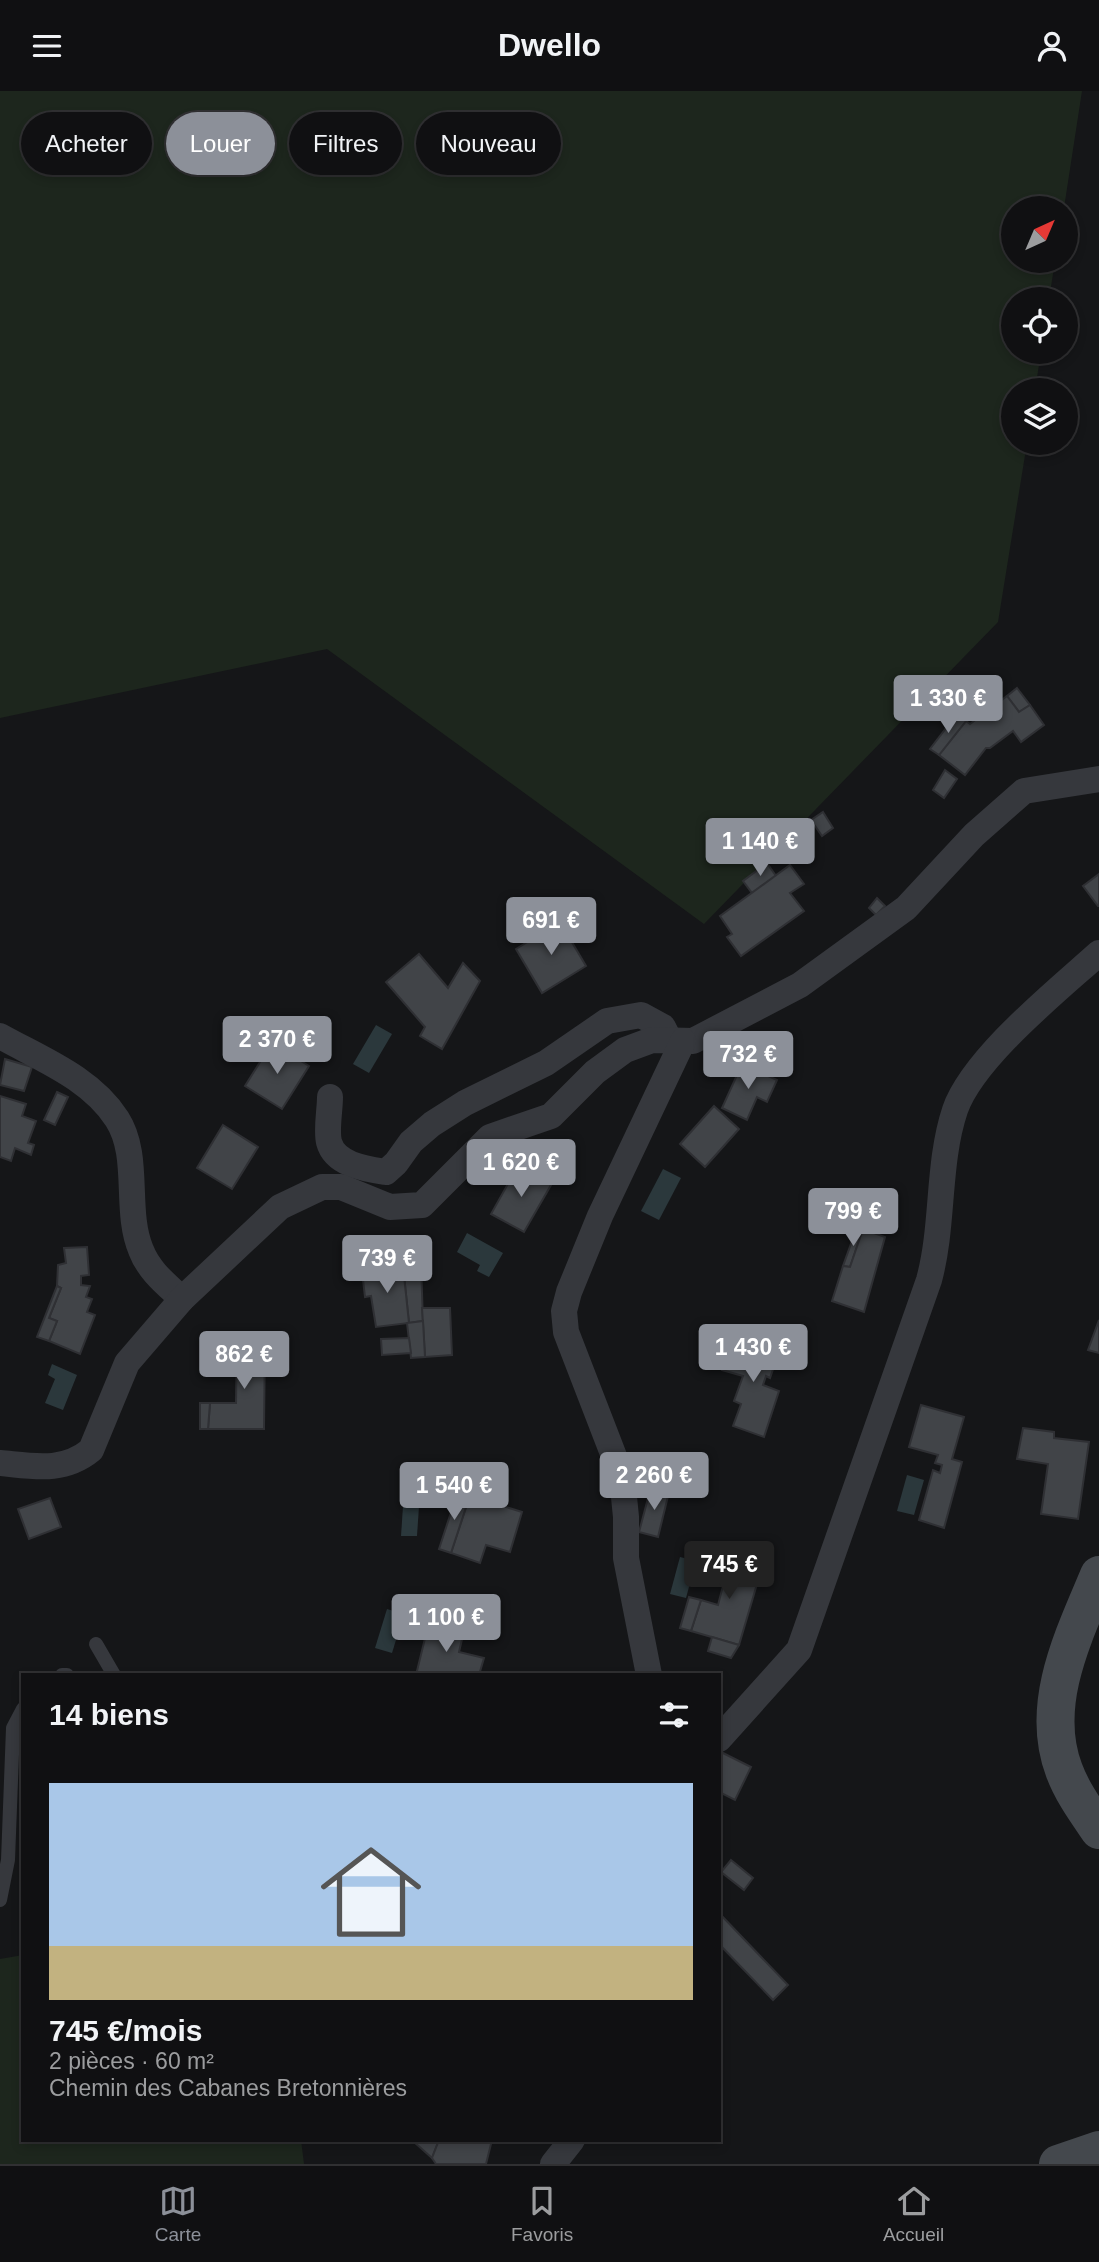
<!DOCTYPE html>
<html lang="fr">
<head>
<meta charset="utf-8">
<style>
	:root { --surface:#101012; --page:#1e1e20; --text:#f1f3f6; --muted:#9c9d9f; --line:#303032; --accent:#8c9099 }
	body { margin:0; font-family:Helvetica,sans-serif; background:var(--page); color:var(--text); height:100vh; display:flex; flex-direction:column; font-size:26px; white-space:nowrap }
	* { box-sizing:border-box; margin:0 }
	p { font-size:23px; color:var(--muted) }
	.icon { flex:none; width:38px; height:38px; fill:none; stroke:currentColor; stroke-width:2; stroke-linecap:round; stroke-linejoin:round }
	.map { position:relative; flex:1; overflow:hidden }
	.side { position:absolute; left:21px; top:1582px; width:700px; height:469px; display:flex; flex-direction:column; background:var(--surface); border-radius:0px; box-shadow:0 4px 10px #0003,0 0 0 2px var(--line) }
	.side>* { flex:none }
	.top-card { position:absolute; left:21px; top:21px; width:700px; height:63px; display:flex; gap:14px }
	.needle { width:46px; rotate:44deg }
	.fabs { position:absolute; left:1001px; top:105px; display:grid; gap:14px }
	.fabs a { display:grid; place-items:center; width:77px; height:77px; border-radius:50%; background:var(--surface); box-shadow:0 4px 10px #0003,0 0 0 2px var(--line); font-size:35px }
	.price { position:absolute; translate:-50% -60px; padding:0 16px; border-radius:7px; background:var(--accent); color:#fff; font-size:23px; line-height:46px; filter:drop-shadow(0 2px 4px #0008) }
	.price::after { content:''; position:absolute; left:50%; top:42px; width:21px; height:16px; margin-left:-10px; background:inherit; clip-path:polygon(0 0,100% 0,50% 100%) }
	.price.active { background:#222; color:#fff }
	ul { padding:0; list-style:none }
	li { display:grid; align-content:center; gap:14px; height:371px; padding:0 28px }
	li+li { border-top:2px solid var(--line) }
	li span { display:grid; place-items:center; height:217px; border-radius:0px; color:#555 }
	li>.icon { margin-inline-start:auto }
	span .icon { width:126px; height:126px; fill:#fffc; stroke-width:1 }
	li b { font-size:30px }
	h2 { display:flex; justify-content:space-between; align-items:center; height:84px; padding:0 28px; font-size:30px }
	.chip { padding:0 24px; border-radius:32px; background:var(--surface); box-shadow:0 4px 10px #0003,0 0 0 2px var(--line); font-size:24px; line-height:63px }
	.chip.active { background:var(--accent); color:#fff }
	header { display:flex; justify-content:space-between; align-items:center; height:91px; padding:0 28px; background:var(--surface); font-size:32px; font-weight:700 }
	.menu { display:flex; justify-content:space-around; align-items:center; height:98px; border-top:2px solid var(--line); background:var(--surface); font-size:19px; color:var(--muted) }
	.menu a { display:grid; justify-items:center; gap:4px }
	.menu .active { color:var(--accent) }
	.map>svg:first-child { display:block }
	.green { fill:#1d261d }
	.water { fill:#2b383c }
	.building { fill:#414448; stroke:#2f3034; stroke-width:2 }
	.lines { fill:none; stroke-linecap:round; stroke-linejoin:round }
	.lane { stroke:#36383d; stroke-width:14 }
	.street { stroke:#36383d; stroke-width:26 }
	.secondary { stroke:#44484d; stroke-width:38 }
</style>
</head>
<body>
<header><svg class="icon" aria-label="menu" viewBox="0 0 24 24"><path d="M4 6h16M4 12h16M4 18h16"/></svg>Dwello<svg class="icon" aria-label="person" viewBox="0 0 24 24"><circle cx="12" cy="8" r="4"/><path d="M4 21q1-7 8-7t8 7"/></svg></header>
<div class="map">
<svg width="1099" height="2073" viewBox="0 0 1099 2073">
	<rect width="100%" height="100%" fill="#151618"/>
	<g class="green">
		<path d="M0,0H1082L1064,117H1013V170H1055L1049,208H1013V261H1041L1035,299H1013V352H1027L998,531L704,833L327,558L0,627Z"/>
		<path d="M23,1864V2049H301L304,2073H0V1868Z"/>
	</g>
	<g class="water">
		<path d="M376,934L392,943L369,982L353,973Z"/>
		<path d="M663,1078L681,1087L659,1129L641,1120Z"/>
		<path d="M467,1142L503,1162L489,1186L477,1180L480,1174L457,1161Z"/>
		<path d="M52,1273L77,1284L63,1319L45,1312L55,1288L48,1284Z"/>
		<path d="M907,1384L924,1389L914,1424L897,1420Z"/>
		<path d="M404,1400L420,1401L417,1445H401Z"/>
		<path d="M680,1466L696,1470L686,1507L670,1503Z"/>
		<path d="M387,1518L404,1523L392,1562L375,1557Z"/>
	</g>
	<g class="building">
		<path d="M1017,597L1030,614L1019,621L1007,605Z"/>
		<path d="M1007,605L1019,621L1030,614L1044,634L1021,651L1013,640L990,657H986L965,684L939,664L966,630L970,633Z"/>
		<path d="M957,623L966,630L939,664L930,658Z"/>
		<path d="M945,679L957,688L944,707L933,699Z"/>
		<path d="M823,721L833,737L822,745L811,729Z"/>
		<path d="M767,772L776,785L752,802L743,790Z"/>
		<path d="M790,774L804,793L790,802L804,820L741,865L727,846L732,843L720,825Z"/>
		<path d="M1099,783V815H1098L1083,795Z"/>
		<path d="M877,807L885,815L876,824L869,817Z"/>
		<path d="M560,831L586,875L542,902L516,858Z"/>
		<path d="M419,863L448,897L463,872L480,890L442,958L420,945L425,936L386,891Z"/>
		<path d="M272,952L309,975L282,1018L245,995Z"/>
		<path d="M5,968L32,976L24,1000L0,994Z"/>
		<path d="M742,973L777,989L767,1011L757,1006L747,1029L722,1017Z"/>
		<path d="M57,1001L68,1006L55,1034L44,1029Z"/>
		<path d="M0,1005L26,1013L22,1025L36,1030L28,1052L34,1054L31,1064L15,1057L11,1070L0,1066Z"/>
		<path d="M714,1015L739,1038L705,1076L680,1053Z"/>
		<path d="M223,1034L258,1056L232,1098L197,1077Z"/>
		<path d="M518,1075L551,1094L524,1141L491,1123Z"/>
		<path d="M857,1136L863,1138L850,1176L843,1175Z"/>
		<path d="M863,1138L885,1146L864,1221L832,1210L843,1175L850,1176Z"/>
		<path d="M87,1156L89,1184L81,1185V1194L90,1195L86,1206L92,1208L87,1221L95,1224L80,1263L49,1250L57,1230L49,1227L61,1197L57,1195L58,1174L66,1172L64,1157Z"/>
		<path d="M421,1173L423,1230L409,1232L403,1175Z"/>
		<path d="M403,1175L409,1232L376,1236L371,1205L365,1206L362,1180Z"/>
		<path d="M57,1195L61,1197L49,1227L57,1230L49,1250L37,1246Z"/>
		<path d="M422,1217H450L452,1264L425,1266Z"/>
		<path d="M1099,1229V1262L1088,1259Z"/>
		<path d="M423,1230L425,1266L411,1267L407,1232Z"/>
		<path d="M733,1246L779,1261L770,1287L766,1285L763,1294L779,1300L764,1346L733,1335L741,1313L734,1310L743,1285L722,1279Z"/>
		<path d="M237,1247L265,1248L264,1338H208L210,1312H236Z"/>
		<path d="M409,1247L411,1262L382,1264L381,1248Z"/>
		<path d="M200,1312H210L208,1338H200Z"/>
		<path d="M921,1314L964,1326L952,1368L962,1371L944,1437L919,1429L933,1379L940,1382L942,1374L935,1372L938,1364L909,1356Z"/>
		<path d="M1023,1337L1054,1341V1347L1089,1351L1078,1428L1041,1423L1048,1373L1017,1368Z"/>
		<path d="M470,1381L499,1391L493,1412L522,1421L510,1461L486,1454L480,1472L451,1462L470,1404L463,1402Z"/>
		<path d="M651,1396L669,1401L658,1446L639,1441Z"/>
		<path d="M458,1400L470,1404L451,1462L439,1458Z"/>
		<path d="M50,1407L61,1436L29,1448L18,1418Z"/>
		<path d="M703,1460L716,1464L710,1487L696,1483Z"/>
		<path d="M716,1464L762,1476L739,1554L691,1540L701,1509L718,1514L724,1491L710,1487Z"/>
		<path d="M689,1506L701,1509L691,1540L680,1537Z"/>
		<path d="M429,1531L464,1540L459,1561L484,1567L479,1584H416Z"/>
		<path d="M712,1546L739,1554L731,1567L708,1560Z"/>
		<path d="M721,1661L751,1676L735,1709L719,1701Z"/>
		<path d="M731,1769L753,1787L744,1799L721,1781Z"/>
		<path d="M719,1822L788,1894L773,1909L719,1853Z"/>
		<path d="M416,2049H439L432,2067L414,2051Z"/>
		<path d="M439,2049H492L486,2073H436L432,2067Z"/>
	</g>
	<g class="lines">
		<g class="lane">
			<path d="M96,1553L114,1584"/>
			<path d="M62,1584H67"/>
			<path d="M0,1809L8,1769L13,1637L23,1618"/>
		</g>
		<g class="street">
			<path d="M0,945C41,968 91,987 117,1028C141,1065 124,1119 141,1159C149,1180 166,1193 182,1208"/>
			<path d="M330,1006C330,1019 326,1039 329,1051C335,1074 367,1078 386,1081L396,1072L411,1051L432,1033L465,1012L546,972L607,930L641,924L663,936L670,950"/>
			<path d="M0,1372C33,1375 63,1382 91,1359L127,1272L182,1208L280,1116L322,1096H341L390,1116L422,1114L490,1046L551,1025L595,981L625,959L652,949L693,950L800,894L906,817L974,744L1024,700L1099,688"/>
			<path d="M649,1584L626,1467V1426L622,1386L566,1241L564,1220L569,1201L600,1125L683,950"/>
			<path d="M719,1648L799,1559L929,1189C944,1134 937,1073 955,1019C973,967 1058,899 1099,862"/>
			<path d="M553,2073L572,2049"/>
		</g>
		<g class="secondary">
			<path d="M1099,1484C1074,1544 1039,1613 1064,1679C1072,1701 1086,1720 1099,1739"/>
			<path d="M1058,2073L1099,2059"/>
		</g>
	</g>
</svg>
<div class="fabs">
<a><svg class="needle" viewBox="-14 -14 28 28"><path d="M0-13l5 13h-10z" fill="#e53935"/><path d="M0 13l5-13h-10z" fill="#9c9d9f"/></svg></a>
<a><svg class="icon" aria-label="locate" viewBox="0 0 24 24"><circle cx="12" cy="12" r="6"/><path d="M12 2v4M12 18v4M2 12h4M18 12h4"/></svg></a>
<a><svg class="icon" aria-label="layers" viewBox="0 0 24 24"><path d="M12 4l9 5-9 5-9-5zM3 14l9 5 9-5"/></svg></a>
</div>
<b class="price" style="left:948px;top:644px">1 330 €</b>
<b class="price" style="left:760px;top:787px">1 140 €</b>
<b class="price" style="left:551px;top:866px">691 €</b>
<b class="price" style="left:277px;top:985px">2 370 €</b>
<b class="price" style="left:748px;top:1000px">732 €</b>
<b class="price" style="left:521px;top:1108px">1 620 €</b>
<b class="price" style="left:853px;top:1157px">799 €</b>
<b class="price" style="left:387px;top:1204px">739 €</b>
<b class="price" style="left:753px;top:1293px">1 430 €</b>
<b class="price" style="left:244px;top:1300px">862 €</b>
<b class="price" style="left:654px;top:1421px">2 260 €</b>
<b class="price" style="left:454px;top:1431px">1 540 €</b>
<b class="price active" style="left:729px;top:1510px">745 €</b>
<b class="price" style="left:446px;top:1563px">1 100 €</b>
<div class="top-card">
<a class="chip">Acheter</a>
<a class="chip active">Louer</a>
<a class="chip">Filtres</a>
<a class="chip">Nouveau</a>
</div>
<section class="side">
<h2>14 biens<svg class="icon" aria-label="filters" viewBox="0 0 24 24"><path d="M4 7h16M4 17h16"/><circle cx="9" cy="7" r="2"/><circle cx="15" cy="17" r="2"/></svg></h2>
<ul>
<li><span style="background:linear-gradient(#a9c7e8 75%,#c2b280 0)"><svg class="icon" aria-label="home" viewBox="0 0 24 24"><path d="M3 11l9-7 9 7M6 9v11h12V9"/></svg></span><div><b>745 €/mois</b><p>2 pièces · 60 m²</p><p>Chemin des Cabanes Bretonnières</p></div></li>
</ul>
</section>
</div>
<nav class="menu">
<a class="active"><svg class="icon" aria-label="map" viewBox="0 0 24 24"><path d="M3 6l6-2 6 2 6-2v14l-6 2-6-2-6 2zM9 4v14M15 6v14"/></svg>Carte</a>
<a><svg class="icon" aria-label="saved" viewBox="0 0 24 24"><path d="M7 4h10v16l-5-4-5 4z"/></svg>Favoris</a>
<a><svg class="icon" aria-label="home" viewBox="0 0 24 24"><path d="M3 11l9-7 9 7M6 9v11h12V9"/></svg>Accueil</a>
</nav>
</body>
</html>
